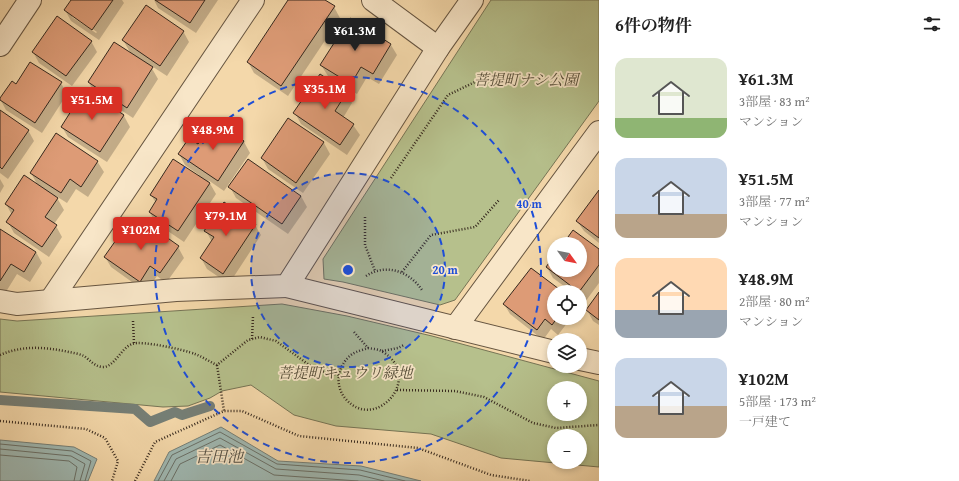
<!DOCTYPE html>
<html lang="ja">
<head>
<meta charset="utf-8">
<style>
	:root { --surface:#fff; --page:#f6f6f6; --text:#222; --muted:#767676; --accent:#d93025 }
	body { margin:0; font-family:"Gentium Book Plus","Noto Serif JP",serif; background:var(--page); color:var(--text); height:100vh; display:flex; flex-direction:column; font-size:15px; white-space:nowrap }
	* { box-sizing:border-box; margin:0 }
	p { font-size:13px; color:var(--muted) }
	.icon { flex:none; width:22px; height:22px; fill:none; stroke:currentColor; stroke-width:2; stroke-linecap:round; stroke-linejoin:round }
	.map { position:relative; flex:1; overflow:hidden }
	.sheet { display:flex; flex-direction:column; background:var(--surface); width:360px }
	.sheet>* { flex:none }
	.needle { width:26px; rotate:123deg }
	.fabs { position:absolute; left:547px; top:237px; display:grid; gap:8px }
	.fabs a { display:grid; place-items:center; width:40px; height:40px; border-radius:50%; background:var(--surface); box-shadow:0 2px 6px #0003; font-size:20px }
	.price { position:absolute; translate:-50% -34px; padding:0 9px; border-radius:4px; background:var(--accent); color:#fff; font-size:13px; line-height:26px; filter:drop-shadow(0 1px 2px #0008) }
	.price::after { content:''; position:absolute; left:50%; top:24px; width:12px; height:9px; margin-left:-6px; background:inherit; clip-path:polygon(0 0,100% 0,50% 100%) }
	.price.on { background:#222; color:#fff }
	ul { padding:0; list-style:none }
	li { display:flex; align-items:center; gap:12px; height:100px; padding:0 16px }
	li span { display:grid; place-items:center; flex:none; width:112px; height:80px; border-radius:12px; color:#555 }
	li>.icon { margin-inline-start:auto }
	span .icon { width:48px; height:48px; fill:#fffc; stroke-width:1 }
	li b { font-size:17px }
	h2 { display:flex; justify-content:space-between; align-items:center; height:48px; padding:0 16px; font-size:17px }
	main { display:flex; flex:1; min-height:0 }
	.map>svg:first-child { display:block }
	.green { fill:#b6c08c; stroke:#767455; fill-rule:evenodd }
	.water { fill:#9fb8b2; stroke:#757f77 }
	.shadow { fill:#0003; fill-rule:evenodd }
	.lines { fill:none; stroke-linecap:round; stroke-linejoin:round }
	.shore { stroke:#6a7068; stroke-width:1 }
	.stream { stroke:#757f77; stroke-width:10 }
	.building { fill:#dd9b76; stroke:#36291e }
	.minor-casing { stroke:#665541; stroke-width:24 }
	.path { stroke:#36291e; stroke-width:2.5; stroke-dasharray:1 2; stroke-linecap:butt }
	.minor { stroke:#f8e6c8; stroke-width:22 }
	.ring { fill:none; stroke:#1d4ed8; stroke-width:2; stroke-dasharray:7 5 }
	.labels { text-anchor:middle; dominant-baseline:central; stroke-width:3.5; stroke-linejoin:round; paint-order:stroke }
	.park-label { font-size:15px; font-style:italic; fill:#564f3a; stroke:#f8e6c8 }
	.water-label { font-size:16px; font-style:italic; fill:#504d43; stroke:#f8e6c8 }
	.centre { fill:#1d4ed8; stroke:#f8e6c8; stroke-width:2 }
	.ring-label { font-size:12px; text-anchor:middle; font-weight:bold; fill:#1d4ed8; stroke:#f8e6c8; stroke-width:3.5; stroke-linejoin:round; paint-order:stroke }
</style>
</head>
<body>
<main>
<div class="map">
<svg width="599" height="481" viewBox="0 0 599 481">
	<rect width="100%" height="100%" fill="#f4d8aa"/>
	<filter id="stains"><feTurbulence type="fractalNoise" baseFrequency=".005" numOctaves="4"/><feColorMatrix values="0 0 0 0 .2 0 0 0 0 .09 0 0 0 0 .02 0 0 0 .5 -.17"/></filter>
	<radialGradient id="worn" r=".72"><stop offset=".6" stop-color="#630" stop-opacity="0"/><stop offset="1" stop-color="#630" stop-opacity=".3"/></radialGradient>
	<g class="green">
		<path d="M491,0H599V101L455,300L440,305L343,282L324,279L323,259Z"/>
		<path d="M282,304L347,316L432,336L599,381V467L501,458L431,434L336,426L294,415L251,385L222,391L210,398L188,406L163,407L0,392V319L17,321ZM554,388H580V414H554ZM554,436H580V462H554Z"/>
	</g>
	<g class="water">
		<path d="M221,427L278,461L361,466L421,481H154L169,452Z"/>
		<path d="M0,440L74,447L97,459L88,481H0Z"/>
	</g>
	<g class="shadow">
		<path d="M72,0H122L124,3L99,40L71,21L65,10ZM72,15L97,32L96,33L72,17Z"/>
		<path d="M154,0H218L196,33L158,8Z"/>
		<path d="M290,0H323L334,7L340,18L288,96L254,73L248,62Z"/>
		<path d="M350,19L391,45L397,55L379,84L367,77L357,94L328,76L321,65Z"/>
		<path d="M183,31L189,42L167,76L150,65L158,79L133,118L95,93L89,83L131,54L123,40Z"/>
		<path d="M91,41L97,52L72,86L39,63L33,52Z"/>
		<path d="M61,83L67,94L42,133L6,110L0,99L17,85Z"/>
		<path d="M85,91L124,116L130,127L107,162L68,137L62,127Z"/>
		<path d="M346,92L352,103L343,118L353,125L360,135L347,155L301,124L295,113Z"/>
		<path d="M0,111L28,130L34,141L8,179L0,173Z"/>
		<path d="M289,119L324,143L330,154L303,193L268,169L262,158Z"/>
		<path d="M214,122L244,142L250,153L224,191L208,180L216,194L184,242L156,223L150,213L156,203L151,195L198,176L199,175L185,165L179,154L198,145Z"/>
		<path d="M97,161L104,172L88,197L76,189L67,203L56,196L64,210L54,224L56,226L62,237L49,257L14,233L8,222L12,215L6,204L38,186L31,173Z"/>
		<path d="M0,179L4,186L0,193Z"/>
		<path d="M230,187L301,196L307,207L288,234L236,198Z"/>
		<path d="M599,192V243L584,231L577,221Z"/>
		<path d="M255,225L261,235L229,284L207,269L201,258L212,242L206,231Z"/>
		<path d="M0,230L36,252L42,263L30,282L17,274L4,295L0,293Z"/>
		<path d="M574,231L599,250V283L585,302L580,298V292H572L553,278L547,267L554,257V270H580V244H564Z"/>
		<path d="M137,235L178,247L184,258L166,283L157,276L146,292L111,267L105,257Z"/>
		<path d="M532,269L561,292H554V318H571L558,335L551,329L543,340L510,314L504,304Z"/>
		<path d="M599,294V325L593,321L587,310Z"/>
	</g>
	<g class="lines">
		<g class="shore">
			<path d="M0,444L72,451L91,461L85,481"/>
			<path d="M0,449L71,456L85,464L80,481"/>
			<path d="M0,455L69,461L77,467L74,481"/>
			<path d="M158,481L172,455L220,432L277,464L360,470L405,481"/>
			<path d="M164,481L176,459L220,438L276,469L359,475L384,481"/>
			<path d="M171,481L180,464L220,445L274,475L358,481"/>
		</g>
		<path class="stream" d="M0,400L135,409L150,422L175,412L182,415L210,406"/>
	</g>
	<g class="building">
		<path d="M71,0H113L92,30L64,10Z"/>
		<path d="M155,0H205L190,23Z"/>
		<path d="M288,0H325L335,6L281,86L247,62Z"/>
		<path d="M146,5L184,31L160,66L122,40Z"/>
		<path d="M57,16L92,41L66,76L32,52Z"/>
		<path d="M350,18L391,44L373,74L361,67L351,84L320,65Z"/>
		<path d="M114,42L153,67L127,108L88,82Z"/>
		<path d="M30,62L62,82L35,123L0,100V98L12,81L16,84Z"/>
		<path d="M320,74L347,92L335,111L354,124L340,145L293,113Z"/>
		<path d="M85,89L124,115L100,152L61,127Z"/>
		<path d="M0,110L29,130L2,169L0,167Z"/>
		<path d="M288,118L324,142L296,183L261,158Z"/>
		<path d="M214,121L244,141L218,181L178,154L189,138L198,144Z"/>
		<path d="M56,133L98,161L81,187L70,179L61,193L30,173Z"/>
		<path d="M173,159L210,183L178,231L149,212L157,199L150,195Z"/>
		<path d="M248,159L301,196L282,224L228,187Z"/>
		<path d="M24,175L58,198L45,217L57,225L42,247L6,222L14,210L5,204Z"/>
		<path d="M599,190V238L576,221Z"/>
		<path d="M224,202L256,224L223,274L200,258L214,237L204,231Z"/>
		<path d="M145,222L179,246L160,273L150,266L140,282L104,257L126,226L137,233Z"/>
		<path d="M0,229L36,252L24,272L11,264L0,281Z"/>
		<path d="M573,230L599,249V265L579,292L546,267L554,256V270H580V244H563Z"/>
		<path d="M531,268L563,292H554V318H557L552,325L545,319L537,330L503,304Z"/>
		<path d="M599,292V320L586,310Z"/>
	</g>
	<g class="lines">
		<defs>
			<g id="minor">
				<path d="M373,0L438,48"/>
				<path d="M0,45L30,0"/>
				<path d="M287,286L554,352"/>
				<path d="M51,300L253,0"/>
				<path d="M0,301L17,304L176,290L287,286L438,48L472,0"/>
				<path d="M455,328L599,132"/>
				<path d="M580,359L599,363"/>
			</g>
		</defs>
		<use href="#minor" class="minor-casing"/>
		<g class="path">
			<path d="M391,178L448,95L477,81"/>
			<path d="M365,217V245L375,271"/>
			<path d="M402,272L431,235L475,227L499,200"/>
			<path d="M366,276C386,263 409,271 422,290"/>
			<path d="M133,321L134,343"/>
			<path d="M354,332L368,348"/>
			<path d="M252,339L253,316"/>
			<path d="M368,348C373,349 379,349 383,352C425,378 374,434 345,398C334,385 338,365 351,355C356,351 363,350 368,348Z"/>
			<path d="M382,351L398,348L404,345"/>
			<path d="M0,355C23,345 45,347 69,352C74,353 80,354 84,356C90,360 94,366 102,367C114,368 121,348 132,344C141,340 185,350 195,354C203,357 210,362 217,365L248,340L260,337L276,341L316,370L339,375"/>
			<path d="M217,365L224,411"/>
			<path d="M397,390L455,391L484,397L533,423L556,428L599,425"/>
			<path d="M0,421L86,429L105,438L118,461L112,481"/>
			<path d="M135,481L155,442L224,411H242L299,436L418,448L491,475L530,481"/>
		</g>
		<use href="#minor" class="minor"/>
	</g>
	<circle cx="348" cy="270" r="97" fill="#1d4ed8" fill-opacity=".12"/>
	<g class="ring">
		<circle cx="348" cy="270" r="97"/>
		<circle cx="348" cy="270" r="193"/>
	</g>
	<g class="labels">
		<g class="park-label">
			<text x="526" y="79">菩提町ナシ公園</text>
			<text x="345" y="372">菩提町キュウリ緑地</text>
		</g>
		<g class="water-label">
			<text x="219" y="456">吉田池</text>
		</g>
	</g>
	<circle cx="348" cy="270" r="6" class="centre"/>
	<g class="ring-label">
		<text x="529" y="208">40 m</text>
		<text x="445" y="274">20 m</text>
	</g>
	<rect width="100%" height="100%" filter="url(#stains)"/>
	<rect width="100%" height="100%" fill="url(#worn)"/>
</svg>
<div class="fabs">
<a><svg class="needle" viewBox="-14 -14 28 28"><path d="M0-13l5 13h-10z" fill="#e53935"/><path d="M0 13l5-13h-10z" fill="#767676"/></svg></a>
<a><svg class="icon" aria-label="locate" viewBox="0 0 24 24"><circle cx="12" cy="12" r="6"/><path d="M12 2v4M12 18v4M2 12h4M18 12h4"/></svg></a>
<a><svg class="icon" aria-label="layers" viewBox="0 0 24 24"><path d="M12 4l9 5-9 5-9-5zM3 14l9 5 9-5"/></svg></a>
<a>+</a>
<a>−</a>
</div>
<b class="price on" style="left:355px;top:52px">¥61.3M</b>
<b class="price" style="left:325px;top:110px">¥35.1M</b>
<b class="price" style="left:92px;top:121px">¥51.5M</b>
<b class="price" style="left:213px;top:151px">¥48.9M</b>
<b class="price" style="left:226px;top:237px">¥79.1M</b>
<b class="price" style="left:141px;top:251px">¥102M</b>
</div>
<section class="sheet">
<h2>6件の物件<svg class="icon" aria-label="filters" viewBox="0 0 24 24"><path d="M4 7h16M4 17h16"/><circle cx="9" cy="7" r="2"/><circle cx="15" cy="17" r="2"/></svg></h2>
<ul>
<li><span style="background:linear-gradient(#dfe7d0 75%,#8fb573 0)"><svg class="icon" aria-label="home" viewBox="0 0 24 24"><path d="M3 11l9-7 9 7M6 9v11h12V9"/></svg></span><div><b>¥61.3M</b><p>3部屋 · 83 m²</p><p>マンション</p></div></li>
<li><span style="background:linear-gradient(#c9d6e8 70%,#b9a48a 0)"><svg class="icon" aria-label="home" viewBox="0 0 24 24"><path d="M3 11l9-7 9 7M6 9v11h12V9"/></svg></span><div><b>¥51.5M</b><p>3部屋 · 77 m²</p><p>マンション</p></div></li>
<li><span style="background:linear-gradient(#ffd9b3 65%,#9aa5b1 0)"><svg class="icon" aria-label="home" viewBox="0 0 24 24"><path d="M3 11l9-7 9 7M6 9v11h12V9"/></svg></span><div><b>¥48.9M</b><p>2部屋 · 80 m²</p><p>マンション</p></div></li>
<li><span style="background:linear-gradient(#c9d6e8 60%,#b9a48a 0)"><svg class="icon" aria-label="home" viewBox="0 0 24 24"><path d="M3 11l9-7 9 7M6 9v11h12V9"/></svg></span><div><b>¥102M</b><p>5部屋 · 173 m²</p><p>一戸建て</p></div></li>
</ul>
</section>
</main>
</body>
</html>
